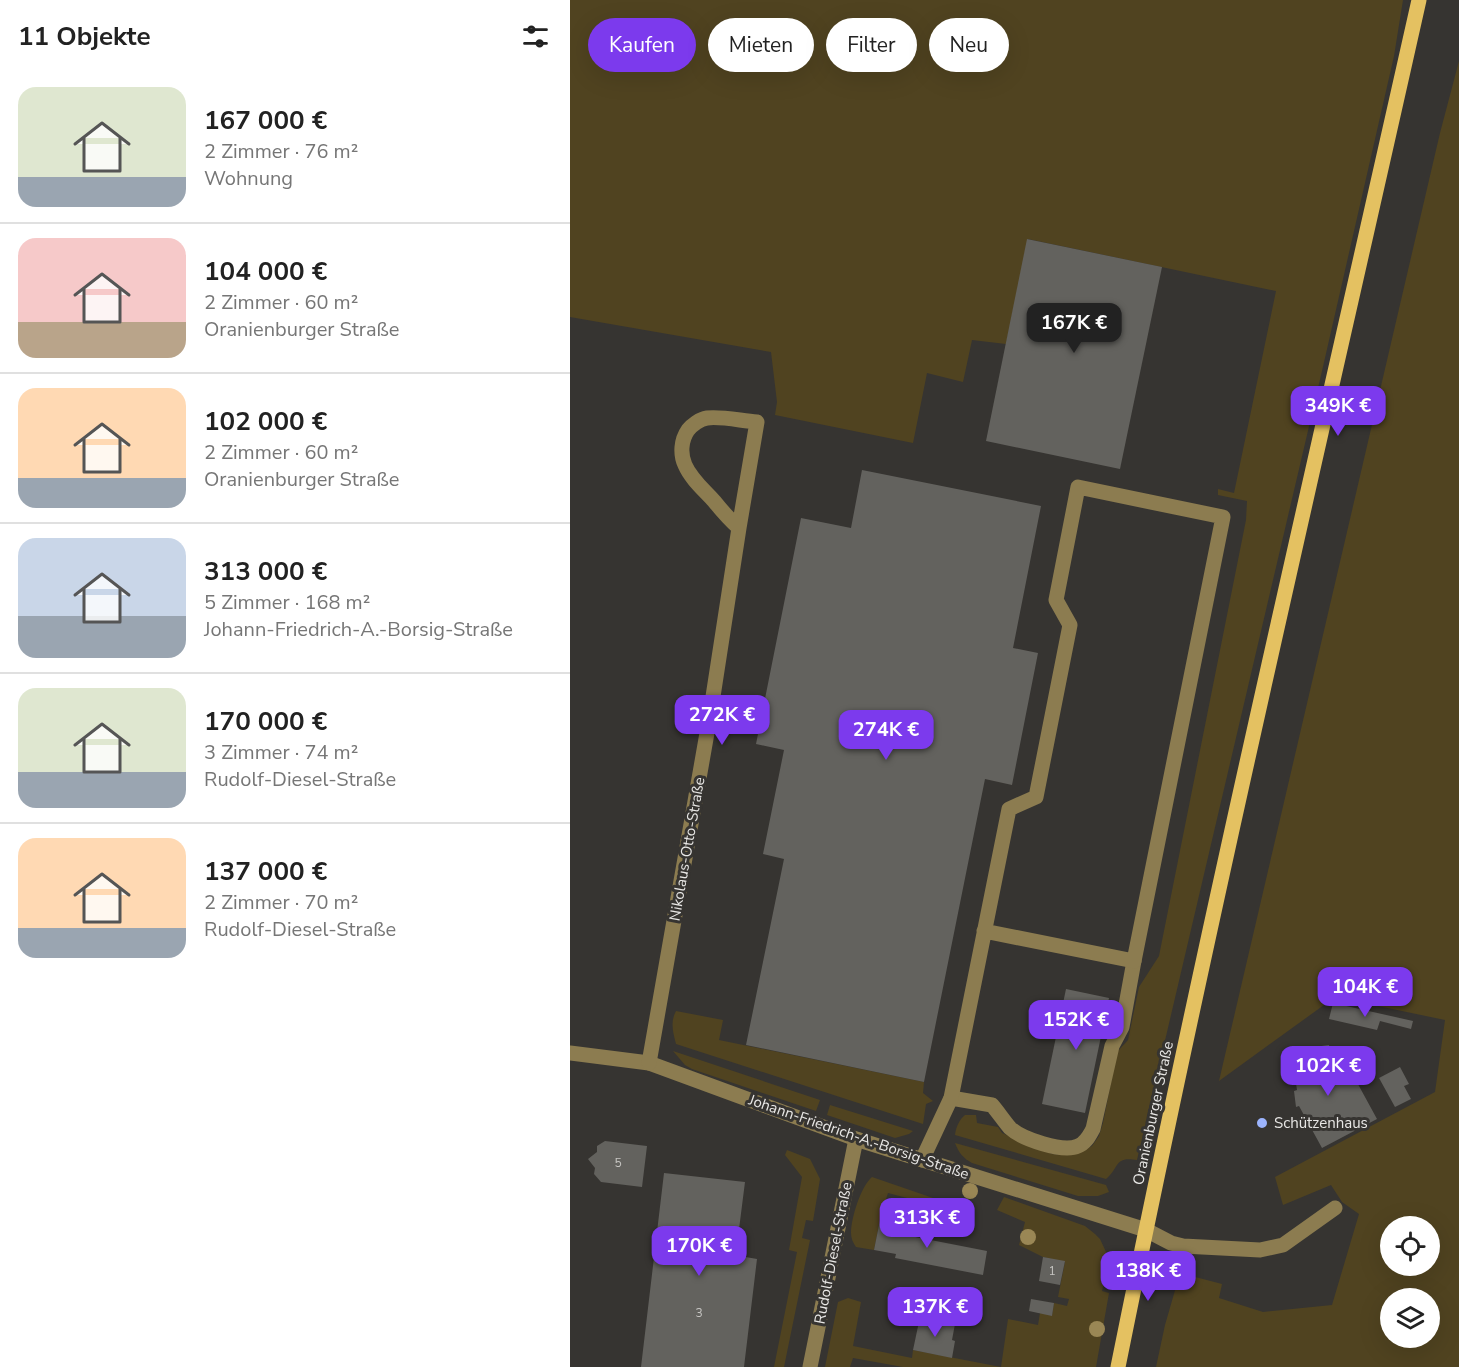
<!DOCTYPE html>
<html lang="de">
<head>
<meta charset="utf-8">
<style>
	:root { --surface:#fff; --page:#f2f2f2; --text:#222; --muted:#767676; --line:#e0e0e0; --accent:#7c3aed }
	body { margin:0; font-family:"Nunito Sans",sans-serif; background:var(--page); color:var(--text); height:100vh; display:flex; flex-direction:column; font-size:22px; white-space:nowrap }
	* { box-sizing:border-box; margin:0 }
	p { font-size:20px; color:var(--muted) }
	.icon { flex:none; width:33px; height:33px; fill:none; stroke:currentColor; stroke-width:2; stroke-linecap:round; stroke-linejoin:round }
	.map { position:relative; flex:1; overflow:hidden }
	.sheet { display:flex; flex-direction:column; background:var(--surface); width:570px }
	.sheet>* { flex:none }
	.hud { position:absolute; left:18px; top:18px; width:570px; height:54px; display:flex; gap:12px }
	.buttons { position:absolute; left:810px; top:1216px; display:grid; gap:12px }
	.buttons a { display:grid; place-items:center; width:60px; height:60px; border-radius:50%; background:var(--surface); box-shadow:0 6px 24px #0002; font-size:30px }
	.price { position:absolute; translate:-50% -51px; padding:0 14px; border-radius:12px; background:var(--accent); color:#fff; font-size:20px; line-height:39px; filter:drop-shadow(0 2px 3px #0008) }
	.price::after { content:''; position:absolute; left:50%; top:36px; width:18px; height:14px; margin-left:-9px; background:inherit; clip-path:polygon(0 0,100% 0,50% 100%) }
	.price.selected { background:#222; color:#fff }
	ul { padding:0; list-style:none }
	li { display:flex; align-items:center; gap:18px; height:150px; padding:0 18px }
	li+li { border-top:2px solid var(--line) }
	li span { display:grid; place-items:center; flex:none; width:168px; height:120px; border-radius:18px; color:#555 }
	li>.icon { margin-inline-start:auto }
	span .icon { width:72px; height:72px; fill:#fffc; stroke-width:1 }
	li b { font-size:26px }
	h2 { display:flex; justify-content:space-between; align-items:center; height:72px; padding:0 18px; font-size:26px }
	.tag { padding:0 21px; border-radius:27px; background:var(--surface); box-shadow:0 6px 24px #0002; font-size:21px; line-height:54px }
	.tag.selected { background:var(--accent); color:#fff }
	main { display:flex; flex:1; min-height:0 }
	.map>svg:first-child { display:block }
	.green { fill:#504320; fill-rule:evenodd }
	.building { fill:#63625e }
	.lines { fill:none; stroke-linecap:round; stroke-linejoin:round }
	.minor { stroke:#8c7c50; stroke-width:15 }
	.major { stroke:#e4c161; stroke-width:15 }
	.tree { fill:#9a8755 }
	.poi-dot { fill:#9cb4fd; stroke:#363431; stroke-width:2 }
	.labels { text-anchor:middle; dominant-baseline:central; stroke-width:6; stroke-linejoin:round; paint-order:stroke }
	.number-label { font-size:12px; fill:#c7c6c3 }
	.street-label { font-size:15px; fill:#e8e7e5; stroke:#363431 }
	.poi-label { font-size:15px; fill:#e8e7e5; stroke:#363431; text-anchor:start }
</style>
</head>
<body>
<main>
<section class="sheet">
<h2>11 Objekte<svg class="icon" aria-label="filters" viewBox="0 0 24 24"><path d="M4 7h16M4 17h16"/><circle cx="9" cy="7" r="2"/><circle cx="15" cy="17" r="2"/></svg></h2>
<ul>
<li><span style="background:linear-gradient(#dfe7d0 75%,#9aa5b1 0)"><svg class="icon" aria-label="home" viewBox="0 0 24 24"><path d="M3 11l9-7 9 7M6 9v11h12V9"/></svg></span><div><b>167 000 €</b><p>2 Zimmer · 76 m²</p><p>Wohnung</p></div></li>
<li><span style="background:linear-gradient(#f6c9c9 70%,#b9a48a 0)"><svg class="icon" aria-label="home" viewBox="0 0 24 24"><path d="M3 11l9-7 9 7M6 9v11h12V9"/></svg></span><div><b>104 000 €</b><p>2 Zimmer · 60 m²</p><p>Oranienburger Straße</p></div></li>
<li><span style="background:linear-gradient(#ffd9b3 75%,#9aa5b1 0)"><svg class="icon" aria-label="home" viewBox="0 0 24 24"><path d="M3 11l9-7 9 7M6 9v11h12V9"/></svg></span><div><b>102 000 €</b><p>2 Zimmer · 60 m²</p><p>Oranienburger Straße</p></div></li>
<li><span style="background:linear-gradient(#c9d6e8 65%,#9aa5b1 0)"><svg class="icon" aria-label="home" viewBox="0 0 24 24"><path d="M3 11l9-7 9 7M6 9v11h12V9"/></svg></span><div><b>313 000 €</b><p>5 Zimmer · 168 m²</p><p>Johann-Friedrich-A.-Borsig-Straße</p></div></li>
<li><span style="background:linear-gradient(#dfe7d0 70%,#9aa5b1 0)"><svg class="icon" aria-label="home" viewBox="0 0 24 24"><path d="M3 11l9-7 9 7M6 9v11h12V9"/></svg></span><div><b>170 000 €</b><p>3 Zimmer · 74 m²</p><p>Rudolf-Diesel-Straße</p></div></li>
<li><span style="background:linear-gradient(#ffd9b3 75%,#9aa5b1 0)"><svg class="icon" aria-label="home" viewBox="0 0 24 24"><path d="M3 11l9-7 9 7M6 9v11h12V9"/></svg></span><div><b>137 000 €</b><p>2 Zimmer · 70 m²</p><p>Rudolf-Diesel-Straße</p></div></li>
</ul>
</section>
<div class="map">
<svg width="889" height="1367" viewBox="0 0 889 1367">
	<rect width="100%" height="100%" fill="#363431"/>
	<g class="green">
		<path d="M0,0H833L824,56L752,371L567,1160C544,1156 550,1167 536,1179L385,1135C386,1127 389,1120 395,1115H406L407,1123L428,1127L432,1133L482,1154L491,1155L515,1150L522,1146L529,1136L533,1123L547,1052L558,1040L569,987L589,956L676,520L677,501L648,495V489L664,493L706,291L458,239L436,344L402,340L393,382L357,373L343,443L205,415L207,402L201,352L0,317Z"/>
		<path d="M889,61V1367H586L595,1325L610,1273L652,1284L649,1298L693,1312L762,1305L789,1214L772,1202L761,1185L713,1205L705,1177L865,1092L875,1020L765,997L649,1081L870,133ZM820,1227H860V1266H820ZM820,1299H860V1338H820Z"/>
		<path d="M106,1011L153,1020L149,1040L354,1082L353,1093L363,1101L356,1104L353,1124L106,1044C103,1032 100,1022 106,1011Z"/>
		<path d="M103,1051L250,1100L246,1111L122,1069L115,1065Z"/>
		<path d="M260,1105L343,1131L339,1134L325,1138L257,1115Z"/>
		<path d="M385,1143L536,1185L539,1192L528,1196H508L402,1163C393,1158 389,1153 385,1143Z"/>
		<path d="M217,1150L240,1159L250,1179L243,1221L236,1220L232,1238L240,1240L214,1367H204L227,1252L219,1250L232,1177L215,1155Z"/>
		<path d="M302,1177L395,1209L394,1213L318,1193L311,1215L304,1250L286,1247C283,1243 281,1238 281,1233C281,1218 291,1186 302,1177Z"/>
		<path d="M434,1197L515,1226L525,1234L530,1239L536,1252L539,1263L532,1291L539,1293L526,1367H333L283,1358L280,1367H255L268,1302L278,1298L291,1302L283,1346L342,1358L343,1350L431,1367L438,1319L468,1325L470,1313L482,1315L484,1303L497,1306L499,1299L488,1297L495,1262L473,1257L449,1245L455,1222L427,1210Z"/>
	</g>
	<g class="building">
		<path d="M457,239L592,267L550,469L416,441Z"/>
		<path d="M292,470L471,506L443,648L468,653L442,785L415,779L354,1082L176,1045L214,859L193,854L214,750L186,744L231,518L281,528Z"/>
		<path d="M496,989L539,998L515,1113L472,1104Z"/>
		<path d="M763,1003L843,1021L841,1029L810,1021L807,1030L759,1019Z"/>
		<path d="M759,1045L764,1085L783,1075L807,1119L752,1148L729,1106L726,1107L724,1091L727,1090L721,1050Z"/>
		<path d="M830,1067L839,1084L834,1086L841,1099L825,1107L809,1078Z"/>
		<path d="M35,1141L77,1146L72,1187L31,1182L24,1174L25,1168L18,1159L27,1152V1146Z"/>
		<path d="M94,1173L175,1182L168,1237L172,1238L170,1256L187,1259L174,1367H71Z"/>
		<path d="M311,1215L333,1219L330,1234L417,1251L413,1275L325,1258L326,1254L304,1250Z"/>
		<path d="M473,1257L495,1261L490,1285L469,1281Z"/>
		<path d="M461,1299L484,1303L482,1316L459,1311Z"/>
		<path d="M350,1317L385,1324L382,1340L385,1341L382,1358L343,1350Z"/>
	</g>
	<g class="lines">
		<g class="minor">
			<path d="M0,1053L79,1063L286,1139L576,1230L601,1243L613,1246L690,1250L713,1245L765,1208"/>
			<path d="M79,1063L140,716L169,528L187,422C172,421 151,416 137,418C130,419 122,425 118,430C111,440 110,454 115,465C121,479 134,490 144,501C152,511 160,520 169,528"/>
			<path d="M381,1098L422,1105C428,1112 434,1121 440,1128C452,1139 493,1153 508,1146C516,1143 519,1136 523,1129L542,1046L552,1027L564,961"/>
			<path d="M352,1160L381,1098L439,809L466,797L500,625L486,600L508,487L653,517L564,961L414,931"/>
			<path d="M240,1367L286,1139"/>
		</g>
		<path class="major" d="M548,1367C640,910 747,455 849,0"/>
	</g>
	<g class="tree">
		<circle cx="400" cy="1191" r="8"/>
		<circle cx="458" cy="1237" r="8"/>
		<circle cx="527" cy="1329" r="8"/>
	</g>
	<circle class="poi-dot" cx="692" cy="1123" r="6"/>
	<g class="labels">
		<g class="number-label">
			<text x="48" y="1163">5</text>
			<text x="482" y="1271">1</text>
			<text x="129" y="1313">3</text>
		</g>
		<g class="street-label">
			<text transform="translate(117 849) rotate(-80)">Nikolaus-Otto-Straße</text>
			<text transform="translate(583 1113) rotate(-78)">Oranienburger Straße</text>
			<text transform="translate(289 1137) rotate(19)">Johann-Friedrich-A.-Borsig-Straße</text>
			<text transform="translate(263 1253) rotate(-79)">Rudolf-Diesel-Straße</text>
		</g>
		<g class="poi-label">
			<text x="704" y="1123">Schützenhaus</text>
		</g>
	</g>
</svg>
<div class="buttons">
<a><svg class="icon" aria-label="locate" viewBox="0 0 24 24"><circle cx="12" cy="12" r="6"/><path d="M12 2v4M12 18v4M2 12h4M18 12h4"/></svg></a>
<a><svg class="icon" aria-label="layers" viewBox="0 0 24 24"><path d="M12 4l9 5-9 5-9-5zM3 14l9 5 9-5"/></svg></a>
</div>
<b class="price selected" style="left:504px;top:354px">167K €</b>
<b class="price" style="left:768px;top:437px">349K €</b>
<b class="price" style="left:152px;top:746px">272K €</b>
<b class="price" style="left:316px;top:761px">274K €</b>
<b class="price" style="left:795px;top:1018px">104K €</b>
<b class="price" style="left:506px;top:1051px">152K €</b>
<b class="price" style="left:758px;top:1097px">102K €</b>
<b class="price" style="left:357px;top:1249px">313K €</b>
<b class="price" style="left:129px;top:1277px">170K €</b>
<b class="price" style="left:578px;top:1302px">138K €</b>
<b class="price" style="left:365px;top:1338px">137K €</b>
<div class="hud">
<a class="tag selected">Kaufen</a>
<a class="tag">Mieten</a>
<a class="tag">Filter</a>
<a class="tag">Neu</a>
</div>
</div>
</main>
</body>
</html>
